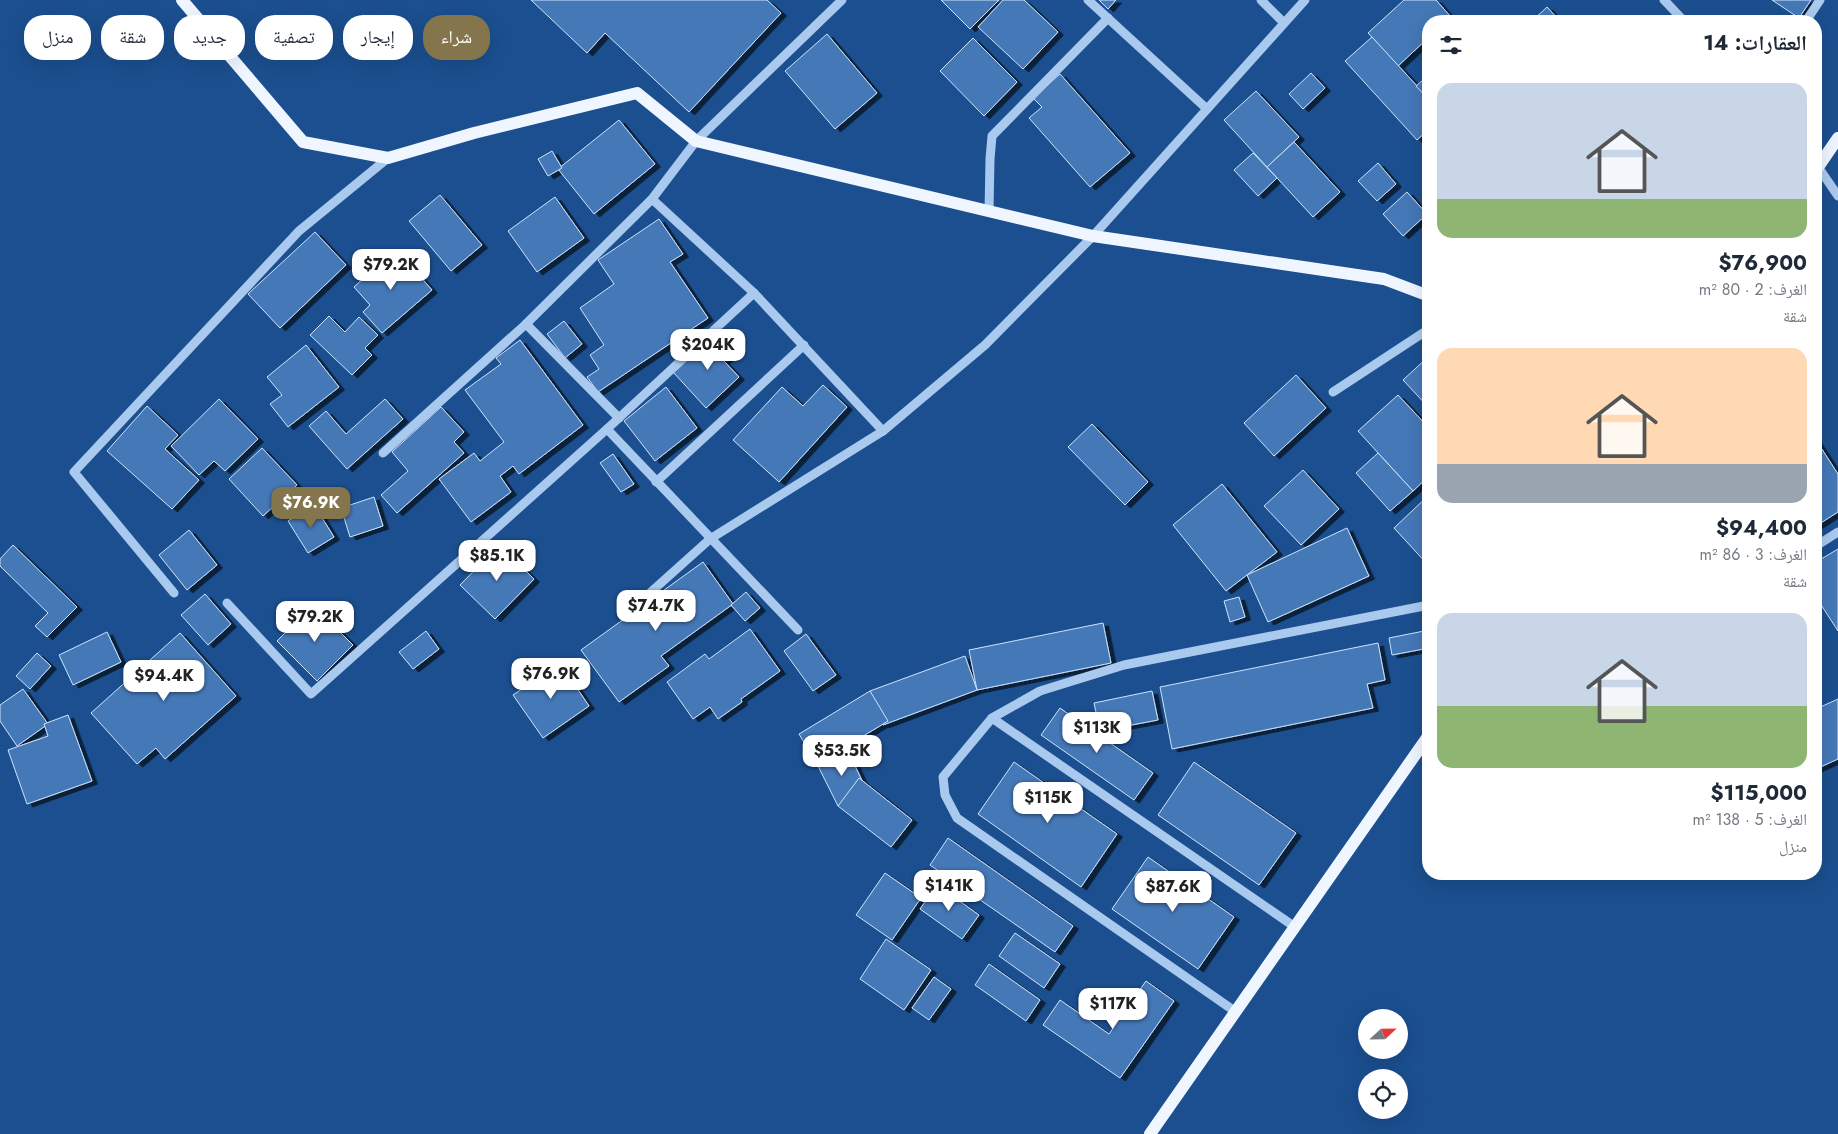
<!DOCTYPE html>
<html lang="ar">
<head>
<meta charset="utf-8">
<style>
	:root { --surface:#fff; --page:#f6f6f7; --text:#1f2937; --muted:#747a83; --accent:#84754c }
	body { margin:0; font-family:Jost,"Noto Naskh Arabic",sans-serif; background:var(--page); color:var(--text); direction:rtl; height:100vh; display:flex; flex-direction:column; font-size:19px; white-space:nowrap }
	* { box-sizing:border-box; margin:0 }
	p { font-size:16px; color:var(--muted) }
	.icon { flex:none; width:28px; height:28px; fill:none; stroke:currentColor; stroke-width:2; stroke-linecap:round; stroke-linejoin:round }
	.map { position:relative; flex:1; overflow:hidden; direction:ltr }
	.side { position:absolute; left:1422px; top:15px; width:400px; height:865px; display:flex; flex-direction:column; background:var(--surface); border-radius:20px; box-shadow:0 5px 20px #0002; direction:rtl }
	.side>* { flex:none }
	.top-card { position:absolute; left:15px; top:15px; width:475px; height:45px; direction:rtl; display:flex; gap:10px }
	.needle { width:32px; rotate:68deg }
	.fabs { position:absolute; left:1358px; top:1009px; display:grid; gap:10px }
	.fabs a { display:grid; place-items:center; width:50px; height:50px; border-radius:50%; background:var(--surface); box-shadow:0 5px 20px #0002; font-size:25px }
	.price { position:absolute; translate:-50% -42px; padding:0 11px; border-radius:10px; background:#fff; color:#222; font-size:16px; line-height:32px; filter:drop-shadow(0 1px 2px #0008) }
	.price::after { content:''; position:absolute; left:50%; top:30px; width:15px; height:11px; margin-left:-8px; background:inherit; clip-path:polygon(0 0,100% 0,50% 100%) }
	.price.on { background:var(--accent); color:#fff }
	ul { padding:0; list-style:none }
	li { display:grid; align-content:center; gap:10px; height:265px; padding:0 15px }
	li span { display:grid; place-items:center; height:155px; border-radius:15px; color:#555 }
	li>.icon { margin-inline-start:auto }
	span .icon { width:90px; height:90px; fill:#fffc; stroke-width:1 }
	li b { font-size:21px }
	h2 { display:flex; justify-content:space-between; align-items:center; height:60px; padding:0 15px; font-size:21px }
	.chip { padding:0 18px; border-radius:20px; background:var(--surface); box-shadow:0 5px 20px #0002; font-size:18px; line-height:45px }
	.chip.on { background:var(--accent); color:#fff }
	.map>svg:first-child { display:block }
	.building { fill:#4478b7; stroke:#cfe3fa; filter:url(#shadow) }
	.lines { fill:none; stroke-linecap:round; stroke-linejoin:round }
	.minor { stroke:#a9c9ee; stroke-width:9 }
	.major { stroke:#f0f6ff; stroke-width:12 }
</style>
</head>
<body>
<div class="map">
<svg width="1838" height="1134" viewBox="0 0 1838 1134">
	<defs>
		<filter id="shadow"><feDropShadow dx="5.5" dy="3" stdDeviation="0" flood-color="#0009"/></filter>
	</defs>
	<rect width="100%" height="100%" fill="#1b4f8f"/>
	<g class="building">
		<path d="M531,0H767L781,13L689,112L605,33L587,53Z"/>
		<path d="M941,0H999L970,29Z"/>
		<path d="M1003,0H1024L1058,32L1023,69L978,27Z"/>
		<path d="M1099,0H1116L1108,9Z"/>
		<path d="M1404,0H1436L1451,17L1446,21H1429V37L1398,66L1368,33Z"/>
		<path d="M1772,0H1811L1799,18Z"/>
		<path d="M1547,7L1560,21H1532Z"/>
		<path d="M827,34L877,93L835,129L785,71Z"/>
		<path d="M1372,37L1429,99V129L1417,140L1345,61Z"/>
		<path d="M973,38L1017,82L984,116L940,71Z"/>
		<path d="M1311,73L1325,88L1303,109L1289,94Z"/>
		<path d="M1060,74L1130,153L1090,187L1029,118L1042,107L1033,98Z"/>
		<path d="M1429,75V100L1416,86Z"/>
		<path d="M1256,91L1299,137L1267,167L1224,120Z"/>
		<path d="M619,120L655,164L594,214L558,169Z"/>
		<path d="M1294,142L1340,192L1313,217L1267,167Z"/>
		<path d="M552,151L562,168L548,176L538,159Z"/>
		<path d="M1253,153L1277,178L1258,196L1234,170Z"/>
		<path d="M1378,163L1396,184L1377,201L1358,181Z"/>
		<path d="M1407,192L1427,214L1403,236L1383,214Z"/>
		<path d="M440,195L482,245L451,271L409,221Z"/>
		<path d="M555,197L584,238L537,272L508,231Z"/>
		<path d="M659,219L683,254L670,262L708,318L598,392L587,377L599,369L590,355L604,345L580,308L614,284L598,260Z"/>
		<path d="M315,232L346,265L280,328L248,294Z"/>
		<path d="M396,249L432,290L382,333L363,312L370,305L354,287Z"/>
		<path d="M329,316L345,332L359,317L378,335L365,348L372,355L352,375L310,335Z"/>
		<path d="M564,321L582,344L565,358L547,334Z"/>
		<path d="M715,333L733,353L724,361L739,377L706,408L673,372Z"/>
		<path d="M520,340L583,425L519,474L513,466L500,476L511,492L471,522L439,479L474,453L480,461L504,442L465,390L501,364L496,358Z"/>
		<path d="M306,345L339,387L288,427L270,404L282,395L267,377Z"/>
		<path d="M1428,357H1429V408L1403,380Z"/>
		<path d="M1296,375L1326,408L1274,456L1244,423Z"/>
		<path d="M823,385L847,407L779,482L733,440L782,387L803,406Z"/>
		<path d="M666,387L697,428L655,461L624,421Z"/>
		<path d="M1398,395L1429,428V476L1413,491L1358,431Z"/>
		<path d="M219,399L258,439L225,471L214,461L199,475L171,446Z"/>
		<path d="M385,399L403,419L347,469L309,426L326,411L346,434Z"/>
		<path d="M147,406L178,435L165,449L199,480L172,509L107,451Z"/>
		<path d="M441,407L464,432L454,442L464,453L397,513L381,495L408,471L392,452Z"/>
		<path d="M1092,424L1148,482L1125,505L1068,447Z"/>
		<path d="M1816,440L1838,474V512L1816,526Z"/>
		<path d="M262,448L297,485L263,516L229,479Z"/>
		<path d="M1378,453L1413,491L1390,511L1356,473Z"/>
		<path d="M613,454L634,484L621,492L600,463Z"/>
		<path d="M1303,470L1339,509L1301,545L1264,506Z"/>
		<path d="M1222,484L1277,552L1226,591L1173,525Z"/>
		<path d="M1429,495V566L1394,528Z"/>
		<path d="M374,497L383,526L350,537L341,508Z"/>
		<path d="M314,505L334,537L308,553L288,521Z"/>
		<path d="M1347,528L1369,576L1268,622L1247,575Z"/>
		<path d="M189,530L217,565L187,590L159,555Z"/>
		<path d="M13,545L77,607L47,637L35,626L48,613L0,566V559Z"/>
		<path d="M499,545L534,579L495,619L460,585Z"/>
		<path d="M1838,549V631L1816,597V562Z"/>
		<path d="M703,562L733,604L661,656L669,666L619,702L581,650Z"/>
		<path d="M746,592L760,608L745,621L731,605Z"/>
		<path d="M205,594L231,624L208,645L181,615Z"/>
		<path d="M1239,597L1245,617L1230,622L1224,601Z"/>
		<path d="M313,605L353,645L317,681L277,641Z"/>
		<path d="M1103,623L1111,663L977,690L969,650Z"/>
		<path d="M750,629L780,671L741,699L742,702L718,719L710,707L693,719L667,682L705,654L709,659Z"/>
		<path d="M1429,630V648L1392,655L1389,638Z"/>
		<path d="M426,631L439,649L413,669L399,652Z"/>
		<path d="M107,632L121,662L73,685L59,655Z"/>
		<path d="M180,633L236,696L165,759L156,748L137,764L91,713Z"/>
		<path d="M806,634L836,675L813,691L784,651Z"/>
		<path d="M1378,643L1385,680L1367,684L1373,708L1172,749L1160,687Z"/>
		<path d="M37,653L51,666L30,689L16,676Z"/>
		<path d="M965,656L977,690L883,725L870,691Z"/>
		<path d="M560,663L589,706L543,738L513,695Z"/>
		<path d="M23,689L48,724L17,746L0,721V705Z"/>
		<path d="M870,691L888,721L817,764L799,734Z"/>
		<path d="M1152,691L1158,720L1100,731L1094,703Z"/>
		<path d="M1838,699V759L1816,769V709Z"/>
		<path d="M1060,708L1153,773L1134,800L1041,735Z"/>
		<path d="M68,715L92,781L27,804L8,750L48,736L44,724Z"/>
		<path d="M847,749L867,791L838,806L817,764Z"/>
		<path d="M1014,762L1117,834L1081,887L978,814Z"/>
		<path d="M1194,762L1296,833L1259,885L1158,815Z"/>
		<path d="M859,778L912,820L891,847L838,806Z"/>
		<path d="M948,838L1073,926L1055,952L930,865Z"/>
		<path d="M1148,857L1234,917L1198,969L1112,909Z"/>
		<path d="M885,873L921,898L892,940L856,915Z"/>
		<path d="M937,885L979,915L962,939L920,909Z"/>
		<path d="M1015,933L1060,964L1044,988L999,956Z"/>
		<path d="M886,939L931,970L904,1010L860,979Z"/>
		<path d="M989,964L1040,1000L1026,1021L975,985Z"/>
		<path d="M934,977L951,989L929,1020L912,1008Z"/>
		<path d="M1146,981L1174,1001L1120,1078L1043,1025L1060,1000L1109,1034Z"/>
	</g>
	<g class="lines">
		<g class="minor">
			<path d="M1088,0L1207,109"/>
			<path d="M1261,0L1284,23"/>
			<path d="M1664,0L1684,21"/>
			<path d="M1806,21L1820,0"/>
			<path d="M1816,164L1838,196"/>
			<path d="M652,199L754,293L883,431"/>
			<path d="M989,211L990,159L992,136L1108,18"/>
			<path d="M526,324L619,418"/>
			<path d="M1333,392L1429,329"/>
			<path d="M607,429L798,630"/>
			<path d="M383,453L526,324L652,199L696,141L842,0"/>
			<path d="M656,482L804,345"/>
			<path d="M1816,546L1838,532"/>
			<path d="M174,593L74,472L299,231L388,158"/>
			<path d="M227,603L311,694L607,429L754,293"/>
			<path d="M632,609L710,539L883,431L985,345L1093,236L1305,0"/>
			<path d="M992,718L1295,927"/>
			<path d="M1236,1012L957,818L945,795L943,777L992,718L1040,691L1124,665L1429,605"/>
		</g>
		<g class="major">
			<path d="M182,0L303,142L388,158L474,133L637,93L696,141L1093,236L1384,279L1429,296"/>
			<path d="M1816,170L1838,138"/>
			<path d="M1150,1134L1429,735"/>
		</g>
	</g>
</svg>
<div class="fabs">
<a><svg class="needle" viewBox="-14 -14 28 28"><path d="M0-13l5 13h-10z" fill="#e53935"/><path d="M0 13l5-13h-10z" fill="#747a83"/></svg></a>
<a><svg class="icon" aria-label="locate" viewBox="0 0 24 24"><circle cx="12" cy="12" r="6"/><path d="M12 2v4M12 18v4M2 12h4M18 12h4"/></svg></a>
</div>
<b class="price" style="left:391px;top:291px">$79.2K</b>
<b class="price" style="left:708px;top:371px">$204K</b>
<b class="price on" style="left:311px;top:529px">$76.9K</b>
<b class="price" style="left:497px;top:582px">$85.1K</b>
<b class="price" style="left:656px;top:632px">$74.7K</b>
<b class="price" style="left:315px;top:643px">$79.2K</b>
<b class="price" style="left:551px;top:700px">$76.9K</b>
<b class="price" style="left:164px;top:702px">$94.4K</b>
<b class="price" style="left:1097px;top:754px">$113K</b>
<b class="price" style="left:842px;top:777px">$53.5K</b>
<b class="price" style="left:1048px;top:824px">$115K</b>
<b class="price" style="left:949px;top:912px">$141K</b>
<b class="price" style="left:1173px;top:913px">$87.6K</b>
<b class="price" style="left:1113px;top:1030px">$117K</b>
<div class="top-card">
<a class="chip on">شراء</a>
<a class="chip">إيجار</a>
<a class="chip">تصفية</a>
<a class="chip">جديد</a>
<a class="chip">شقة</a>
<a class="chip">منزل</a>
</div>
<section class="side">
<h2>العقارات: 14<svg class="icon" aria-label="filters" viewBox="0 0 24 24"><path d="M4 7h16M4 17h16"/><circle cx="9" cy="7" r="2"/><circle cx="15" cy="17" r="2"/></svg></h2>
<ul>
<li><span style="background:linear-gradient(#c9d6e8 75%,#8fb573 0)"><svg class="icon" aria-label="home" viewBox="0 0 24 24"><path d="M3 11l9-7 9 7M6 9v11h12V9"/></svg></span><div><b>$76,900</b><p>الغرف: 2 · 80 m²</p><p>شقة</p></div></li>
<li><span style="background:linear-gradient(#ffd9b3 75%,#9aa5b1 0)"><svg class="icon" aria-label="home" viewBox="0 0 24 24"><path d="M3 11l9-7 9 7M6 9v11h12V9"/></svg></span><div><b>$94,400</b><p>الغرف: 3 · 86 m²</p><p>شقة</p></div></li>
<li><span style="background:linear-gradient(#c9d6e8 60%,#8fb573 0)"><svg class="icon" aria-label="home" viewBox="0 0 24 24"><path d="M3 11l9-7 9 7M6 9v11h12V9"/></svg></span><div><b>$115,000</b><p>الغرف: 5 · 138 m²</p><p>منزل</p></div></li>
</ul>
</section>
</div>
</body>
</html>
